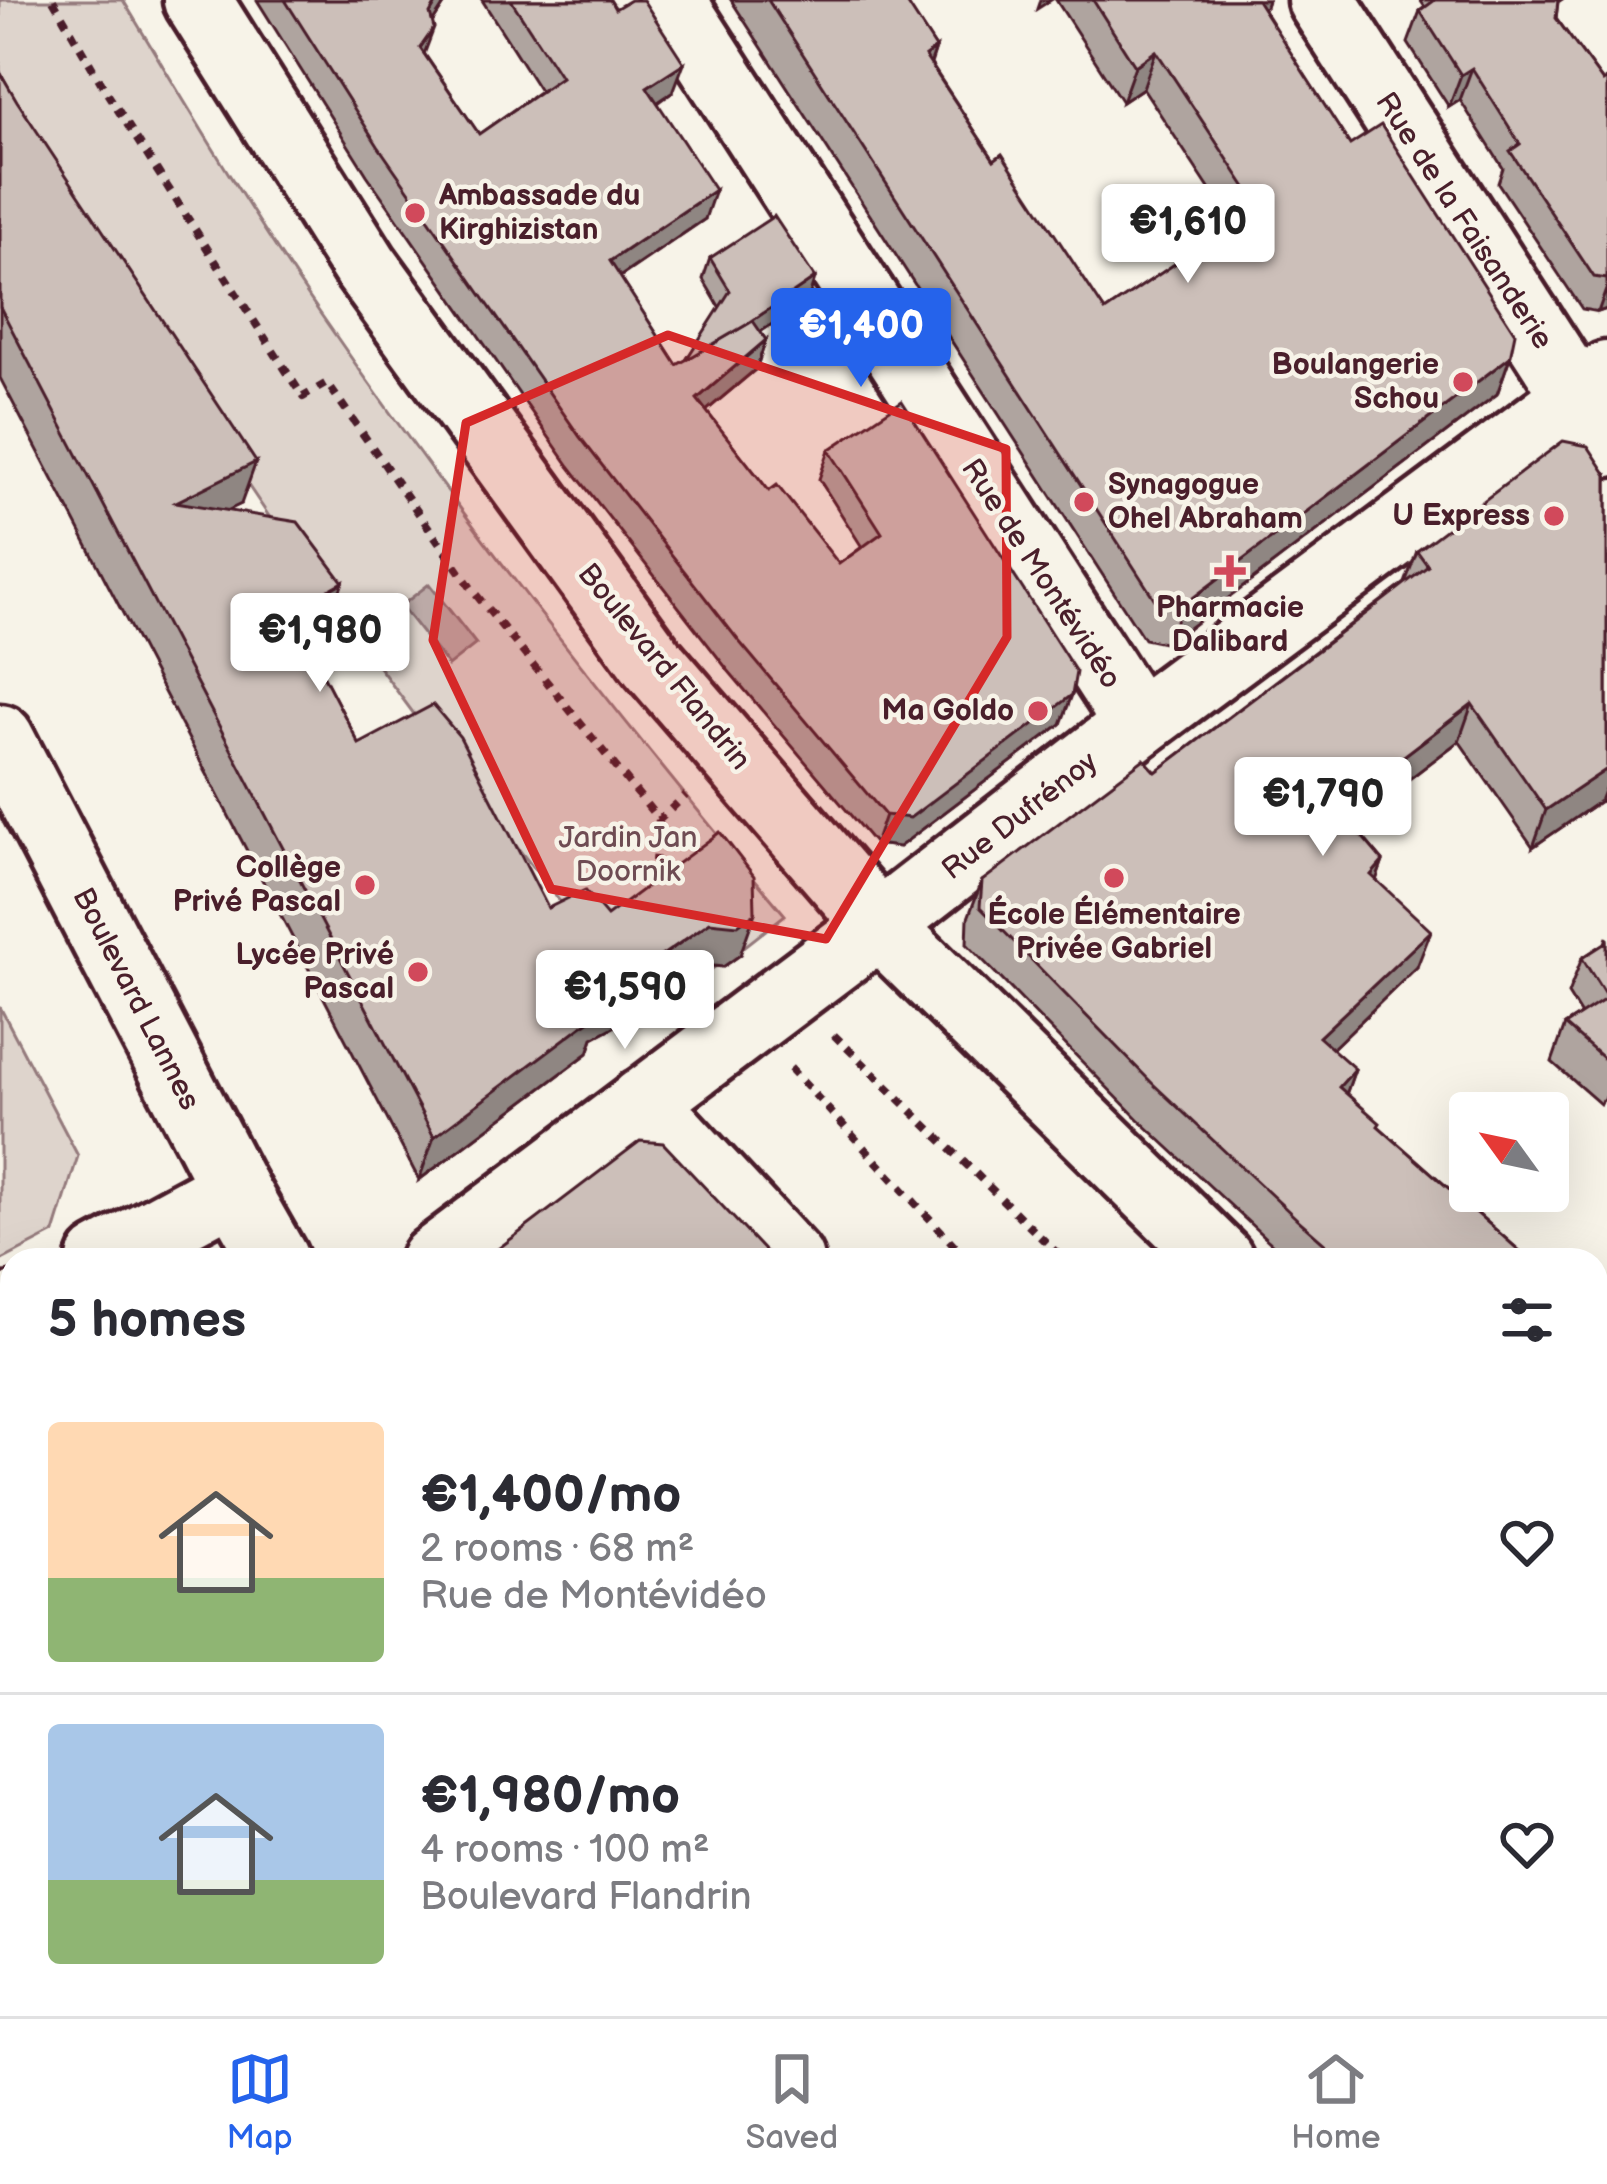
<!DOCTYPE html>
<html lang="en">
<head>
<meta charset="utf-8">
<style>
	:root { --surface:#fff; --page:#f2f2f3; --text:#2b2b33; --muted:#7c7c81; --line:#e1e1e2; --accent:#2563eb }
	body { margin:0; font-family:"Balsamiq Sans",sans-serif; background:var(--page); color:var(--text); height:100vh; display:flex; flex-direction:column; font-size:45px; white-space:nowrap }
	* { box-sizing:border-box; margin:0 }
	p { font-size:39px; color:var(--muted) }
	.icon { flex:none; width:66px; height:66px; fill:none; stroke:currentColor; stroke-width:2; stroke-linecap:round; stroke-linejoin:round }
	.map { position:relative; flex:1; overflow:hidden }
	.details { position:absolute; left:0px; top:1248px; width:1608px; height:768px; display:flex; flex-direction:column; background:var(--surface); border-radius:36px 36px 0 0; box-shadow:0 12px 48px #0002 }
	.details>* { flex:none }
	.needle { width:78px; rotate:303deg }
	.buttons { position:absolute; left:1449px; top:1092px; display:grid; gap:24px }
	.buttons a { display:grid; place-items:center; width:120px; height:120px; border-radius:12px; background:var(--surface); box-shadow:0 12px 48px #0002; font-size:60px }
	.price { position:absolute; translate:-50% -102px; padding:0 27px; border-radius:12px; background:#fff; color:#222; font-size:39px; line-height:78px; filter:drop-shadow(0 3px 6px #0008) }
	.price::after { content:''; position:absolute; left:50%; top:72px; width:36px; height:27px; margin-left:-18px; background:inherit; clip-path:polygon(0 0,100% 0,50% 100%) }
	.price.active { background:var(--accent); color:#fff }
	ul { padding:0; list-style:none }
	li { display:flex; align-items:center; gap:36px; height:300px; padding:0 48px }
	li+li { border-top:3px solid var(--line) }
	li span { display:grid; place-items:center; flex:none; width:336px; height:240px; border-radius:12px; color:#555 }
	li>.icon { margin-inline-start:auto }
	span .icon { width:144px; height:144px; fill:#fffc; stroke-width:1 }
	li b { font-size:51px }
	h2 { display:flex; justify-content:space-between; align-items:center; height:144px; padding:0 48px; font-size:51px }
	.menu { display:flex; justify-content:space-around; align-items:center; height:168px; border-top:3px solid var(--line); background:var(--surface); font-size:33px; color:var(--muted) }
	.menu a { display:grid; justify-items:center; gap:6px }
	.menu .active { color:var(--accent) }
	.map>svg:first-child { display:block }
	.green { fill:#ded4cc; stroke:#947a7c; stroke-width:3 }
	.water { fill:#bcaaa7; stroke:#8e7275; stroke-width:3 }
	.lines { fill:none; stroke-linecap:round; stroke-linejoin:round }
	.street-casing { stroke:#4a1f2b; stroke-width:75 }
	.secondary-casing { stroke:#4a1f2b; stroke-width:75 }
	.primary-casing { stroke:#4a1f2b; stroke-width:75 }
	.path { stroke:#4a1f2b; stroke-width:8; stroke-dasharray:9 9; stroke-linecap:butt }
	.street { stroke:#f7f3e8; stroke-width:66 }
	.secondary { stroke:#f7f3e8; stroke-width:66 }
	.primary { stroke:#f7f3e8; stroke-width:66 }
	.wall { fill:#afa49f; stroke:#4a1f2b; stroke-width:3 }
	.shaded-wall { fill:#8f8682; stroke:#4a1f2b; stroke-width:3 }
	.building { fill:#ccbfb9; stroke:#4a1f2b; stroke-width:3 }
	.marked { fill:#d62828; fill-opacity:0.2; stroke:#d62828; stroke-width:9; stroke-linejoin:round }
	.poi-dot { fill:#d1495b; stroke:#f7f3e8; stroke-width:4.5 }
	.labels { text-anchor:middle; dominant-baseline:central; stroke-width:9; stroke-linejoin:round; paint-order:stroke }
	.poi-label { font-size:30px; font-weight:bold; fill:#4a1f2b; stroke:#f7f3e8; text-anchor:end }
	.street-label { font-size:30px; fill:#4a1f2b; stroke:#f7f3e8 }
	.park-label { font-size:30px; fill:#6f4c53; stroke:#f7f3e8 }
</style>
</head>
<body>
<div class="map">
<svg width="1607" height="2016" viewBox="0 0 1607 2016">
	<rect width="100%" height="100%" fill="#f7f3e8"/>
	<filter id="ink" filterUnits="userSpaceOnUse"><feTurbulence type="fractalNoise" baseFrequency=".00833" numOctaves="2"/><feDisplacementMap in="SourceGraphic" scale="24" xChannelSelector="R" yChannelSelector="G"/><feConvolveMatrix kernelMatrix="1 2 1 2 8 2 1 2 1" color-interpolation-filters="sRGB"/></filter>
	<g filter="url(#ink)">
		<g class="green">
			<path d="M0,0H123C187,106 251,214 322,316C466,525 622,722 785,915L740,950L731,962L716,966L656,1011L568,912L440,749L289,546L142,328L0,99Z"/>
			<path d="M0,1007L78,1156L54,1233L0,1261Z"/>
			<path d="M12,1356V1661L0,1668V1362Z"/>
		</g>
		<path class="water" d="M429,584L476,644L448,666L401,606Z"/>
		<g class="lines">
			<defs>
				<g id="street">
					<path d="M671,0L1138,724"/>
					<path d="M1321,0L1607,443"/>
					<path d="M879,925L1138,724L1607,375"/>
					<path d="M101,1260L234,1188"/>
					<path d="M0,1313L12,1307"/>
					<path d="M0,1712L12,1705"/>
				</g>
				<g id="secondary">
					<path d="M197,0L365,266L652,662L879,925L1220,1260"/>
					<path d="M643,1102L790,1260"/>
					<path d="M434,1260L879,925"/>
					<path d="M1596,1580L1607,1589"/>
					<path d="M1596,1992L1607,2000"/>
				</g>
				<g id="primary">
					<path d="M0,738L234,1188L275,1260"/>
					<path d="M661,2004L667,2016"/>
				</g>
			</defs>
			<use href="#street" class="street-casing"/>
			<use href="#secondary" class="secondary-casing"/>
			<use href="#primary" class="primary-casing"/>
			<g class="path">
				<path d="M53,0L107,93L303,397L327,383L474,592L659,820L686,795"/>
				<path d="M659,820L655,860L669,880"/>
				<path d="M834,1035L1064,1260"/>
				<path d="M790,1068L968,1260"/>
				<path d="M0,1434L12,1428"/>
				<path d="M0,1548L12,1570"/>
				<path d="M0,1592L12,1585"/>
				<path d="M1596,1741L1607,1750"/>
				<path d="M1596,1843L1607,1852"/>
			</g>
			<use href="#street" class="street"/>
			<use href="#secondary" class="secondary"/>
			<use href="#primary" class="primary"/>
		</g>
		<g class="wall">
			<path d="M257,0H447L432,23L424,53L479,134L540,91L482,0H610L673,92L658,103L705,219L620,277L677,365L686,360L720,308L703,279L710,258L808,300L760,332L766,340L756,369L706,411L769,491L839,564L862,547L819,479L829,450L1061,724L899,847L875,844L727,669L569,466L367,175Z"/>
			<path d="M731,0H914L907,4L936,48L931,64L994,160L1105,311L1233,225L1143,88L1122,102L1056,0H1268L1266,6L1262,9L1350,145L1510,357L1497,394L1168,644L1144,639Z"/>
			<path d="M1420,0H1561L1558,2L1556,18L1603,82L1607,79V309L1598,312L1582,309L1498,183L1503,168L1460,100L1449,107L1408,43L1420,11L1425,7Z"/>
			<path d="M0,72L241,504L228,510L328,624L303,637L359,744L548,908L607,916L740,955L723,967L694,964L643,1000L638,1014L593,1038L588,1053L419,1180L0,378Z"/>
			<path d="M1607,475V803L1600,801L1533,847L1459,741L1351,823L1383,861L1376,880L1417,967L1332,1049L1355,1069L1346,1094L1379,1127L1530,1260H1289L1138,1119L967,944L968,918L982,881L1156,772L1405,583L1417,551Z"/>
			<path d="M1607,937V1096L1600,1104L1552,1062L1565,1025L1581,1015L1568,994L1582,958L1605,943Z"/>
			<path d="M1607,1292V1530L1596,1521V1297Z"/>
			<path d="M843,2004H1590L1605,2016H849Z"/>
		</g>
		<g class="shaded-wall">
			<path d="M438,0H447L419,43L430,14Z"/>
			<path d="M1040,0H1051L1037,9Z"/>
			<path d="M1245,0H1268L1266,6L1236,26Z"/>
			<path d="M434,28L423,57L420,48Z"/>
			<path d="M936,48L923,85L925,56Z"/>
			<path d="M1156,51L1143,88L1122,102L1135,66Z"/>
			<path d="M684,63L673,92L637,116L647,87Z"/>
			<path d="M1472,68L1460,100L1449,107L1461,75Z"/>
			<path d="M715,190L705,219L600,290L610,261Z"/>
			<path d="M815,278L808,300L672,391L680,369Z"/>
			<path d="M1607,287V309L1598,312Z"/>
			<path d="M766,340L756,369L686,428L697,399Z"/>
			<path d="M1510,357L1497,394L1168,644L1181,607Z"/>
			<path d="M256,462L241,504L160,544L176,502Z"/>
			<path d="M343,582L328,624L300,639L295,621L303,604Z"/>
			<path d="M1072,695L1061,724L899,847L875,844L885,815Z"/>
			<path d="M1472,704L1459,741L1324,844L1337,807Z"/>
			<path d="M1607,769V783L1600,801L1533,847L1546,810Z"/>
			<path d="M1383,861L1370,897L1371,875Z"/>
			<path d="M755,913L740,955L723,967L694,964L643,1000L638,1014L593,1038L588,1053L419,1180L434,1137L598,1001L710,922Z"/>
			<path d="M1431,931L1417,967L1306,1074L1319,1037Z"/>
			<path d="M1355,1069L1342,1106L1339,1087Z"/>
		</g>
		<g class="building">
			<path d="M285,0H438L430,14L434,28L420,48L479,134L561,77L511,0H610L615,9L630,0H643L684,63L647,87L715,190L610,261L677,365L753,321L766,340L697,399L769,491L777,485L839,564L882,533L829,450L902,401L1076,672L1072,695L910,818L885,815L738,640L580,437L378,146Z"/>
			<path d="M768,0H905L936,48L925,56L994,160L1002,154L1105,311L1259,207L1156,51L1135,66L1093,0H1257L1350,145L1381,125L1515,333L1510,357L1181,607L1157,603Z"/>
			<path d="M1435,0H1558L1556,18L1603,82L1607,79V279L1594,277L1510,151L1520,144L1472,68L1461,75L1420,11Z"/>
			<path d="M0,72L17,101L256,462L176,502L298,522L343,582L303,604L309,615L295,621L359,744L433,705L460,737L548,908L585,890L607,916L720,832L754,876L755,913L738,925L710,922L648,965L653,972L598,1001L603,1010L434,1137L0,307Z"/>
			<path d="M774,216L815,278L746,325L686,360L730,291L710,258Z"/>
			<path d="M1563,441L1588,446L1607,475V769L1546,810L1472,704L1337,807L1383,861L1371,875L1431,931L1319,1037L1355,1069L1339,1087L1380,1123L1378,1126L1530,1260H1344L1297,1219L1152,1083L980,907L982,881L1144,759L1156,772L1334,638L1428,566L1417,551Z"/>
			<path d="M1607,942V1062L1565,1025L1607,998L1582,958Z"/>
			<path d="M640,1141L663,1143L773,1260H493L490,1255Z"/>
			<path d="M1603,1288L1607,1292V1482L1596,1474V1297Z"/>
			<path d="M12,1921V2004H452L458,2016H0V1927Z"/>
			<path d="M880,2004H1590L1605,2016H1182L1180,2014L1175,2016H886Z"/>
		</g>
	</g>
	<path class="marked" d="M668,335L1006,449L1007,637L826,939L551,889L433,640L466,423Z"/>
	<g class="poi-dot">
		<circle cx="415" cy="213" r="12"/>
		<circle cx="1463" cy="382" r="12"/>
		<circle cx="1084" cy="502" r="12"/>
		<circle cx="1554" cy="516" r="12"/>
		<path d="M1224 553h12v12h12v12h-12v12h-12v-12h-12v-12h12z"/>
		<circle cx="1038" cy="711" r="12"/>
		<circle cx="1114" cy="878" r="12"/>
		<circle cx="365" cy="885" r="12"/>
		<circle cx="418" cy="972" r="12"/>
	</g>
	<g class="labels">
		<g class="poi-label">
			<text x="439" y="196" text-anchor="start">Ambassade du<tspan x="439" dy="34">Kirghizistan</tspan></text>
			<text x="1439" y="365">Boulangerie<tspan x="1439" dy="34">Schou</tspan></text>
			<text x="1108" y="485" text-anchor="start">Synagogue<tspan x="1108" dy="34">Ohel Abraham</tspan></text>
			<text x="1530" y="516">U Express</text>
			<text x="1230" y="608" text-anchor="middle">Pharmacie<tspan x="1230" dy="34">Dalibard</tspan></text>
			<text x="1014" y="711">Ma Goldo</text>
			<text x="341" y="868">Collège<tspan x="341" dy="34">Privé Pascal</tspan></text>
			<text x="1114" y="915" text-anchor="middle">École Élémentaire<tspan x="1114" dy="34">Privée Gabriel</tspan></text>
			<text x="394" y="955">Lycée Privé<tspan x="394" dy="34">Pascal</tspan></text>
		</g>
		<g class="street-label">
			<text transform="translate(1464 221) rotate(57)">Rue de la Faisanderie</text>
			<text transform="translate(1041 574) rotate(57)">Rue de Montévidéo</text>
			<text transform="translate(664 667) rotate(51)">Boulevard Flandrin</text>
			<text transform="translate(1020 816) rotate(-38)">Rue Dufrénoy</text>
			<text transform="translate(136 999) rotate(63)">Boulevard Lannes</text>
		</g>
		<g class="park-label">
			<text x="628" y="838">Jardin Jan<tspan x="628" dy="34">Doornik</tspan></text>
		</g>
	</g>
</svg>
<div class="buttons">
<a><svg class="needle" viewBox="-14 -14 28 28"><path d="M0-13l5 13h-10z" fill="#e53935"/><path d="M0 13l5-13h-10z" fill="#7c7c81"/></svg></a>
</div>
<b class="price" style="left:1188px;top:286px">€1,610</b>
<b class="price active" style="left:861px;top:390px">€1,400</b>
<b class="price" style="left:320px;top:695px">€1,980</b>
<b class="price" style="left:1323px;top:859px">€1,790</b>
<b class="price" style="left:625px;top:1052px">€1,590</b>
<section class="details">
<h2>5 homes<svg class="icon" aria-label="filters" viewBox="0 0 24 24"><path d="M4 7h16M4 17h16"/><circle cx="9" cy="7" r="2"/><circle cx="15" cy="17" r="2"/></svg></h2>
<ul>
<li><span style="background:linear-gradient(#ffd9b3 65%,#8fb573 0)"><svg class="icon" aria-label="home" viewBox="0 0 24 24"><path d="M3 11l9-7 9 7M6 9v11h12V9"/></svg></span><div><b>€1,400/mo</b><p>2 rooms · 68 m²</p><p>Rue de Montévidéo</p></div><svg class="icon" aria-label="heart" viewBox="0 0 24 24"><path d="M12 20l-8-8c-3-5 5-10 8-4 3-6 11-1 8 4z"/></svg></li>
<li><span style="background:linear-gradient(#a9c7e8 65%,#8fb573 0)"><svg class="icon" aria-label="home" viewBox="0 0 24 24"><path d="M3 11l9-7 9 7M6 9v11h12V9"/></svg></span><div><b>€1,980/mo</b><p>4 rooms · 100 m²</p><p>Boulevard Flandrin</p></div><svg class="icon" aria-label="heart" viewBox="0 0 24 24"><path d="M12 20l-8-8c-3-5 5-10 8-4 3-6 11-1 8 4z"/></svg></li>
</ul>
</section>
</div>
<nav class="menu">
<a class="active"><svg class="icon" aria-label="map" viewBox="0 0 24 24"><path d="M3 6l6-2 6 2 6-2v14l-6 2-6-2-6 2zM9 4v14M15 6v14"/></svg>Map</a>
<a><svg class="icon" aria-label="saved" viewBox="0 0 24 24"><path d="M7 4h10v16l-5-4-5 4z"/></svg>Saved</a>
<a><svg class="icon" aria-label="home" viewBox="0 0 24 24"><path d="M3 11l9-7 9 7M6 9v11h12V9"/></svg>Home</a>
</nav>
</body>
</html>
